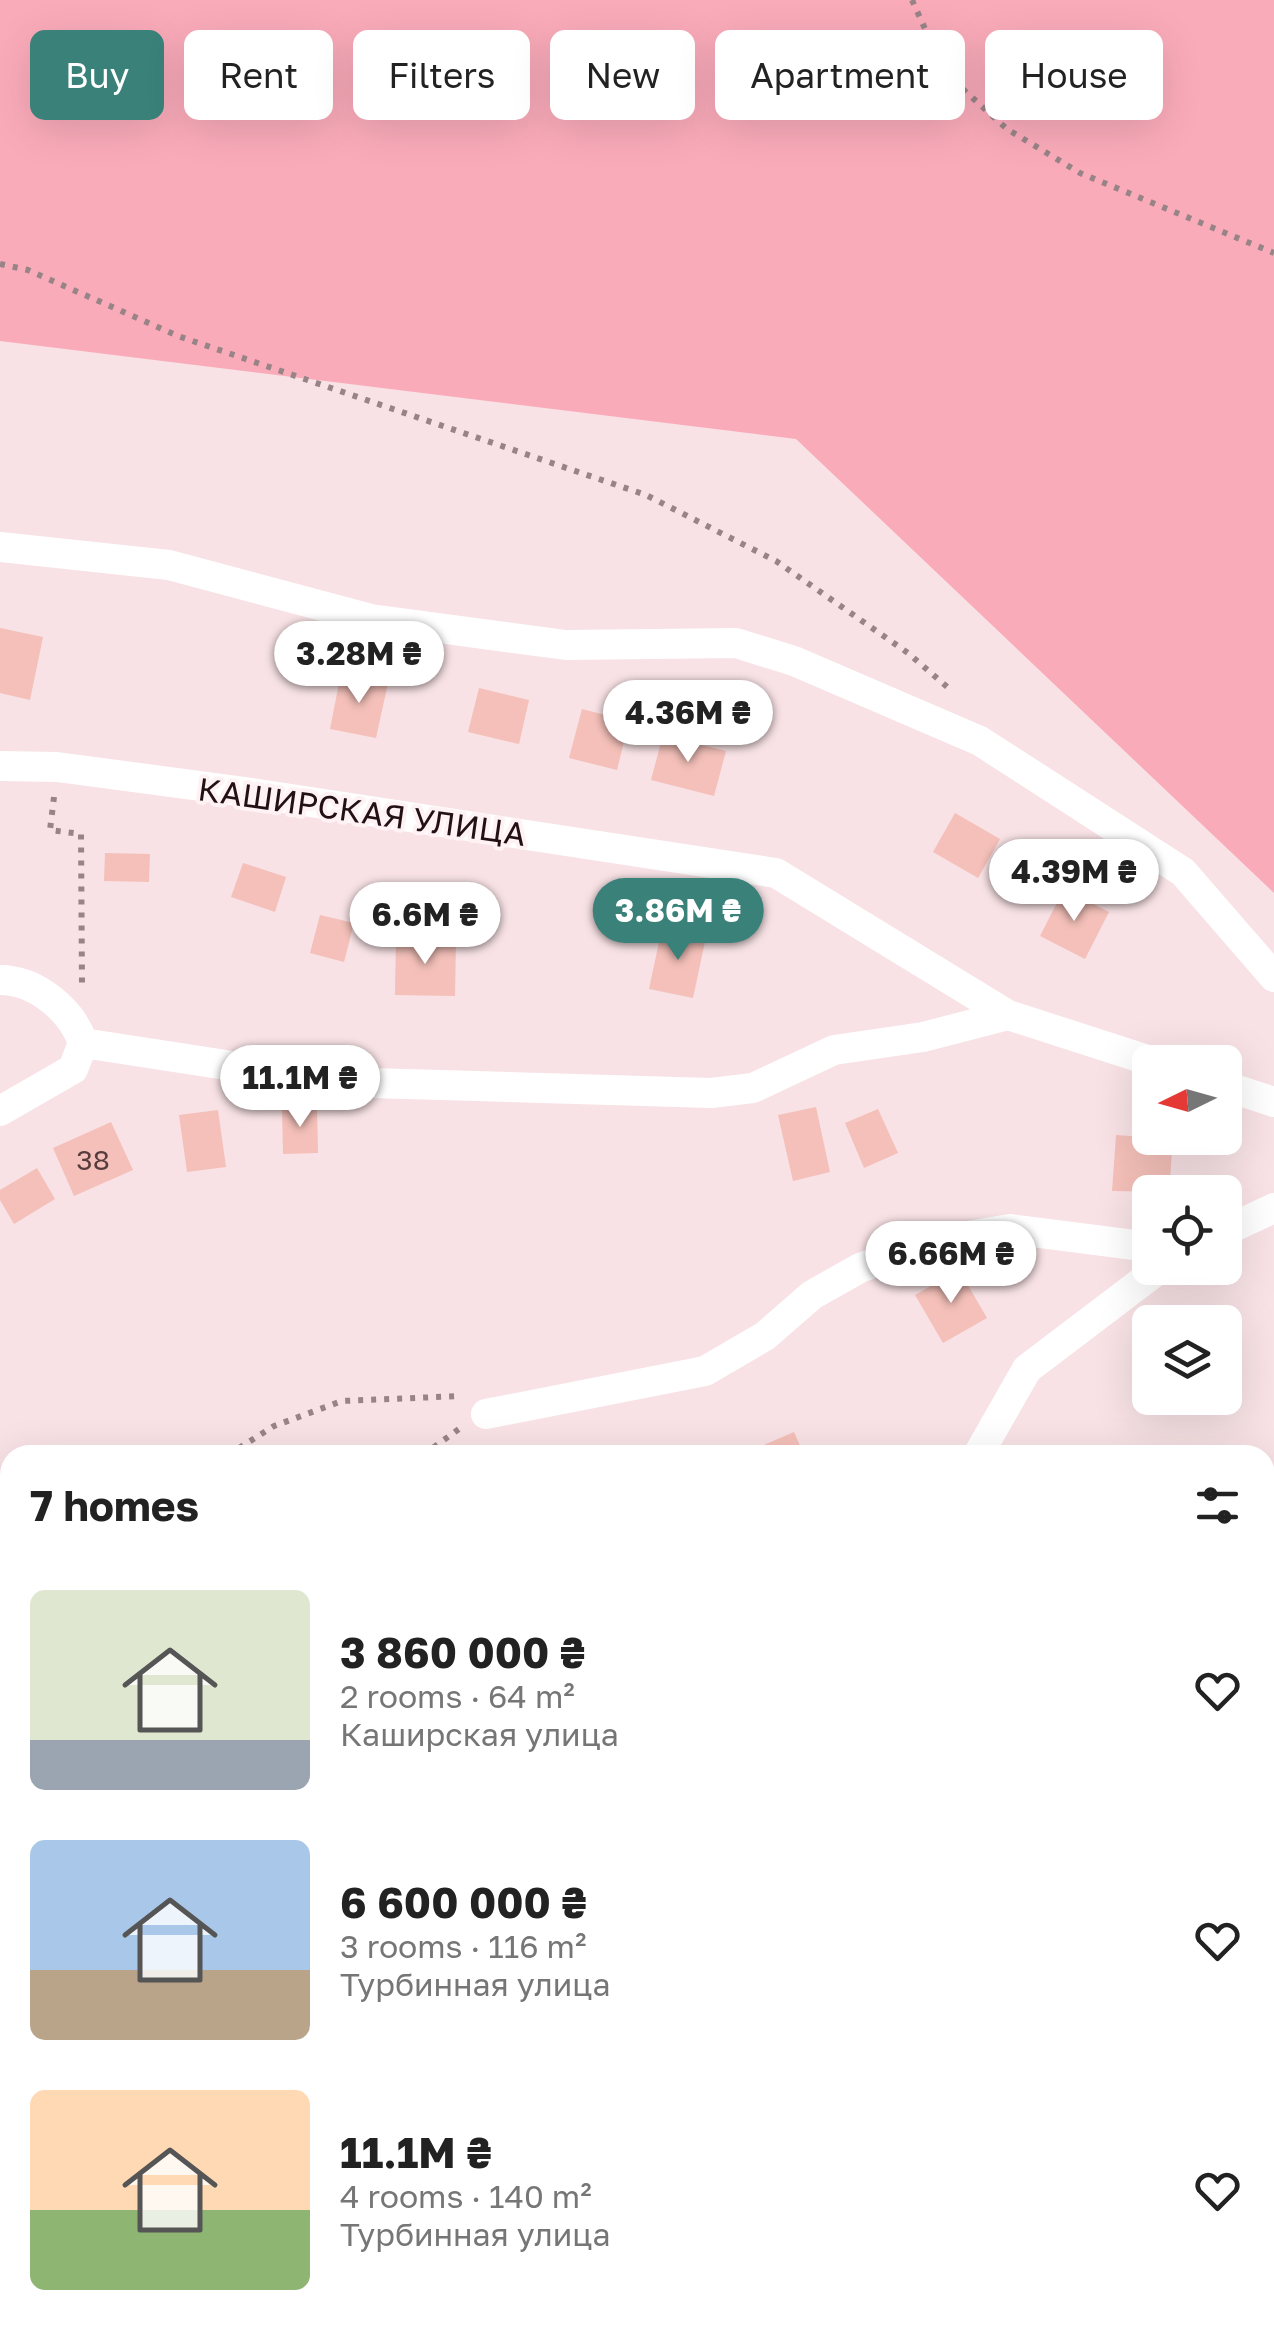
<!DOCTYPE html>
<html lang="en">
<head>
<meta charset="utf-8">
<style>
	:root { --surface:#fff; --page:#f2f2f2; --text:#222; --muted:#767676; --accent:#3a817a }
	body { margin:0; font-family:"Golos Text",sans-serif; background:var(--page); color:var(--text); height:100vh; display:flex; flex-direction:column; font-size:38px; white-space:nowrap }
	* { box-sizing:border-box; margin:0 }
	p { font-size:32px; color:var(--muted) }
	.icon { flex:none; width:55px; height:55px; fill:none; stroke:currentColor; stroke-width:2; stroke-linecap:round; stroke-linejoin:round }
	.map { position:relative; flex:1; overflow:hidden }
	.side { position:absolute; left:0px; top:1445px; width:1275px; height:890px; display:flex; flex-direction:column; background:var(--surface); border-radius:30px 30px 0 0; box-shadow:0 10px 40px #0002 }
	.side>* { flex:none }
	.banner { position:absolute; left:30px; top:30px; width:1215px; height:90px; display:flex; gap:20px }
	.needle { width:65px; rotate:265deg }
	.controls { position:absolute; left:1132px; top:1045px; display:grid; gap:20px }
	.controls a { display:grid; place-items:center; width:110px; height:110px; border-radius:15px; background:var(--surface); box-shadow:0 10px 40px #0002; font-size:50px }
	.price { position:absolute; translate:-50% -85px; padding:0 22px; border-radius:35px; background:#fff; color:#222; font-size:32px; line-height:65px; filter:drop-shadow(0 2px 5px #0008) }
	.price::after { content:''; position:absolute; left:50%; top:60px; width:30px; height:22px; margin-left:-15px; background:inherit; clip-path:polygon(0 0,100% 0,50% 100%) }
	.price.active { background:var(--accent); color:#fff }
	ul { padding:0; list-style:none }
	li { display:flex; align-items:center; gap:30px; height:250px; padding:0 30px }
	li span { display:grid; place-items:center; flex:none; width:280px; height:200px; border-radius:15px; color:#555 }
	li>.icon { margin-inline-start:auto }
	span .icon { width:120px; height:120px; fill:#fffc; stroke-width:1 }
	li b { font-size:42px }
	h2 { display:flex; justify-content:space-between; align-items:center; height:120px; padding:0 30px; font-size:42px }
	.pill { padding:0 35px; border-radius:15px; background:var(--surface); box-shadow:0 10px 40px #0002; font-size:35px; line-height:90px }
	.pill.active { background:var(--accent); color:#fff }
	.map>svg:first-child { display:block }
	.green { fill:#faabba }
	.building { fill:#f4c0b9 }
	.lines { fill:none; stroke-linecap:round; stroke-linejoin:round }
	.path { stroke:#988487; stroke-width:6; stroke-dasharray:5 8; stroke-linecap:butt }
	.minor { stroke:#fff; stroke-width:30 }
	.labels { text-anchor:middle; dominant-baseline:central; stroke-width:8; stroke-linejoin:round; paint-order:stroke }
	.number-label { font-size:28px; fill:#563c3d }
	.street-label { font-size:32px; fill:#221014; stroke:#fef2f4 }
</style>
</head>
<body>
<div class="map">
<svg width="1274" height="2335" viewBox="0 0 1274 2335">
	<rect width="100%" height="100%" fill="#f8e2e5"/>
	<g class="green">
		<path d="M0,0H1274V893L796,439L0,341Z"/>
		<path d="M1274,1893V2335L730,2332L744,2325H1265V1907Z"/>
	</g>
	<g class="building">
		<path d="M0,628L43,637L30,700L0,693Z"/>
		<path d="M341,673L388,683L376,738L330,729Z"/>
		<path d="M479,688L529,700L519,744L468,732Z"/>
		<path d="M582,709L629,721L617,770L569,758Z"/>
		<path d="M663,735L726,751L714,796L651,780Z"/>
		<path d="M955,813L1000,839L978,878L933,852Z"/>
		<path d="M105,853L150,854L149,882L104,881Z"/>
		<path d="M243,863L286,877L275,912L231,897Z"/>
		<path d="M1064,889L1109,912L1085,959L1040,936Z"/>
		<path d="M320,915L354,923L344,962L310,953Z"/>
		<path d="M662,928L706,937L693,998L649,989Z"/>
		<path d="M396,938L456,940L455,996L395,995Z"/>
		<path d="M317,1107L318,1153L283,1154L282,1108Z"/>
		<path d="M816,1107L830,1172L793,1181L778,1115Z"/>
		<path d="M878,1109L898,1153L864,1168L845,1123Z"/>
		<path d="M218,1110L226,1167L187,1172L179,1115Z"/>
		<path d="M111,1122L133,1170L74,1196L53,1148Z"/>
		<path d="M1116,1135L1173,1139L1169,1192L1112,1191Z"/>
		<path d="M37,1168L55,1199L14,1224L0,1200V1190Z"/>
		<path d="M959,1270L987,1318L943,1343L915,1295Z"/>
		<path d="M794,1432L804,1455H740Z"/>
	</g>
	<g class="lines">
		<g class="path">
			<path d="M912,0L945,73L1007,129L1080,173L1274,253"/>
			<path d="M0,264L28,270L178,336L646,495L776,561L908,653L952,691"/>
			<path d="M54,797L50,830L81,834L82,987"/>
			<path d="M228,1455L274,1426L342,1401L462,1396"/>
			<path d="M423,1455L459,1429"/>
			<path d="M1265,1742L1274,1720"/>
		</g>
		<g class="minor">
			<path d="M0,547L169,565L371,619L566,645L736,643L794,661L980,741L1183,872L1274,977"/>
			<path d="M0,766L57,767L245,792L776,873L1008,1015L1154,1062"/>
			<path d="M0,980C36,980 72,1010 83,1043L337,1082L711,1093L753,1088L834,1050L923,1037L1008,1015"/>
			<path d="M1225,1086L1274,1102"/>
			<path d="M0,1111L73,1069L83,1043"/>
			<path d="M1225,1231L1274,1208"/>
			<path d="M486,1414L705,1371L765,1336L812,1295L860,1268L926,1243L1010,1229L1150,1247"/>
			<path d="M978,1455L1027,1369L1160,1268"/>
		</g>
	</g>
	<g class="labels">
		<g class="number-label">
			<text x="93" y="1159">38</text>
		</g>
		<g class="street-label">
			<text transform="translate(362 811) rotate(8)">КАШИРСКАЯ УЛИЦА</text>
		</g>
	</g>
</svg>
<div class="controls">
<a><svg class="needle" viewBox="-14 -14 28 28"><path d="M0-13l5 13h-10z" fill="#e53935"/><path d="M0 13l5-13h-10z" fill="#767676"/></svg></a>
<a><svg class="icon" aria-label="locate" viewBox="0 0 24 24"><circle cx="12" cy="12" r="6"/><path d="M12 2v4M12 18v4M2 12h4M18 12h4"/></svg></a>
<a><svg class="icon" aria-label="layers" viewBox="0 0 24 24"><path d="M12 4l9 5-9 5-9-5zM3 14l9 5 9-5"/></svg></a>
</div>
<b class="price" style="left:359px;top:706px">3.28M ₴</b>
<b class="price" style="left:688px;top:765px">4.36M ₴</b>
<b class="price" style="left:1074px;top:924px">4.39M ₴</b>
<b class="price active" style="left:678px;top:963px">3.86M ₴</b>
<b class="price" style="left:425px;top:967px">6.6M ₴</b>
<b class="price" style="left:300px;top:1130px">11.1M ₴</b>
<b class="price" style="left:951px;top:1306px">6.66M ₴</b>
<div class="banner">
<a class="pill active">Buy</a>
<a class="pill">Rent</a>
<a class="pill">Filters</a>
<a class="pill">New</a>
<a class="pill">Apartment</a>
<a class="pill">House</a>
</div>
<section class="side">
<h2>7 homes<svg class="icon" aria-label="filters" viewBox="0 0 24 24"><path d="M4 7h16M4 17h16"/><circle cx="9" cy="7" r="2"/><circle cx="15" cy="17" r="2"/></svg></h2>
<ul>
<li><span style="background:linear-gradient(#dfe7d0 75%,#9aa5b1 0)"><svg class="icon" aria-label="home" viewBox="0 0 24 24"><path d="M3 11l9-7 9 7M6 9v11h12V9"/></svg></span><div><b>3 860 000 ₴</b><p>2 rooms · 64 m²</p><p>Каширская улица</p></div><svg class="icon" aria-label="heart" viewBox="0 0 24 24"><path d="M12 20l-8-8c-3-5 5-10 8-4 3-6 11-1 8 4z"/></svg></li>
<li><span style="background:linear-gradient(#a9c7e8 65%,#b9a48a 0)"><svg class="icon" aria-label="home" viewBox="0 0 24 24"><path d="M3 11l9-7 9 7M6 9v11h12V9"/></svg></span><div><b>6 600 000 ₴</b><p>3 rooms · 116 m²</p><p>Турбинная улица</p></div><svg class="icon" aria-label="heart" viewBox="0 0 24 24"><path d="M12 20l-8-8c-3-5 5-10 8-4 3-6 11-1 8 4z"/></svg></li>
<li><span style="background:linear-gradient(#ffd9b3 60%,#8fb573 0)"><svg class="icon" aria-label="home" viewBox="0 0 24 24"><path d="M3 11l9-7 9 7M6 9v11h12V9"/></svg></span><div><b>11.1M ₴</b><p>4 rooms · 140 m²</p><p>Турбинная улица</p></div><svg class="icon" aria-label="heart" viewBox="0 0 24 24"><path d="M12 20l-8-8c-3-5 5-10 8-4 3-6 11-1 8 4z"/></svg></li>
</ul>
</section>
</div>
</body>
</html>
